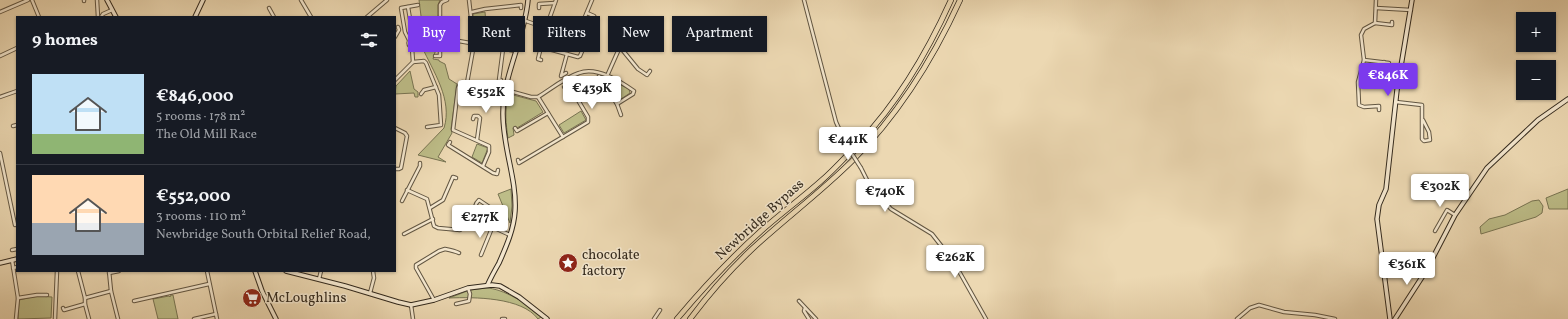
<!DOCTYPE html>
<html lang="en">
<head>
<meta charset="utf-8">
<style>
	:root { --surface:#171b24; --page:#242831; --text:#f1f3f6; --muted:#9ea1a6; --line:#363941; --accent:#7c3aed }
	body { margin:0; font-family:Vollkorn,serif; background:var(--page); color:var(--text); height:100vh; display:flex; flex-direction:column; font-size:15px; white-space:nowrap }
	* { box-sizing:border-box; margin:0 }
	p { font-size:13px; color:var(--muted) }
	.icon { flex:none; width:22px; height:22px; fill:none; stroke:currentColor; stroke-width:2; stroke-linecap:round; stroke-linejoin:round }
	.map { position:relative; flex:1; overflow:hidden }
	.sheet { position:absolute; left:16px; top:16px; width:380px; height:256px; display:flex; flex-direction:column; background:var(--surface); border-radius:0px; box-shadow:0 1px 3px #0004 }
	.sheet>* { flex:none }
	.banner { position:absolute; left:408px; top:16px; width:380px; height:36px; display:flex; gap:8px }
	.controls { position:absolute; left:1516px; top:12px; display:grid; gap:8px }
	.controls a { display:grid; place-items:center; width:40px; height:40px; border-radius:0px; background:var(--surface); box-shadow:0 1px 3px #0004; font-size:20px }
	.price { position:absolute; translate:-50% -34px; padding:0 9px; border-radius:4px; background:#fff; color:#222; font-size:13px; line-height:26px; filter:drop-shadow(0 1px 2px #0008) }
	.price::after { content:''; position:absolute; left:50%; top:24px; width:12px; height:9px; margin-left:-6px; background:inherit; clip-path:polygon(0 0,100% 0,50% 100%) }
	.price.on { background:var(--accent); color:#fff }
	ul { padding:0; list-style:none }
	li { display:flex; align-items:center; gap:12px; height:100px; padding:0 16px }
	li+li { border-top:1px solid var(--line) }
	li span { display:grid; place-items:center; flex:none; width:112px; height:80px; border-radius:0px; color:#555 }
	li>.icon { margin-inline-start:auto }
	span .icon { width:48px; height:48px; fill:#fffc; stroke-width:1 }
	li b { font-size:17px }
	h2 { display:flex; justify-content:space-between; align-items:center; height:48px; padding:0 16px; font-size:17px }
	.chip { padding:0 14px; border-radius:0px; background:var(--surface); box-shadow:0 1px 3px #0004; font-size:14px; line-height:36px }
	.chip.on { background:var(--accent); color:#fff }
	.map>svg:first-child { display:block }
	.green { fill:#bdbd88; stroke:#787452 }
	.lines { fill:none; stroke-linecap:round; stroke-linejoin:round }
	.street-casing { stroke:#625642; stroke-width:4.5 }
	.secondary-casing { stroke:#342a1d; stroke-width:5.5 }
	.highway-casing { stroke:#342a1d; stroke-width:6 }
	.street { stroke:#f3e6cd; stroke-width:2.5 }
	.secondary { stroke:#f3e6cd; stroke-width:3.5 }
	.highway { stroke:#ecd8b2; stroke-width:4.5 }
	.street-bridge-casing { stroke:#625642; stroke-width:4.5; stroke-linecap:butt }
	.street-bridge { stroke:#f3e6cd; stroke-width:2.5 }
	.labels { text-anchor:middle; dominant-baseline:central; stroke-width:3; stroke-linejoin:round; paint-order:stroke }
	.street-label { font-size:14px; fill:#342a1d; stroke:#f3e6cd }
	.poi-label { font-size:14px; fill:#342a1d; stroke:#f3e6cd; text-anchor:start }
</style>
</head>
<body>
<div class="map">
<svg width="1568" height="319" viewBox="0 0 1568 319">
	<rect width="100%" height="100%" fill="#ecd8b2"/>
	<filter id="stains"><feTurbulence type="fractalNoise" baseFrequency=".005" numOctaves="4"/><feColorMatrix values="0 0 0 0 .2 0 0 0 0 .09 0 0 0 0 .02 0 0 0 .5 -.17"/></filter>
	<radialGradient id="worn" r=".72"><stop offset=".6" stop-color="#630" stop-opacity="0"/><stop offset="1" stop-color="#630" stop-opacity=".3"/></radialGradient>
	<g class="green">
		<path d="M419,0H440L438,5V36L421,38V34L423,32Z"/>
		<path d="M485,12L487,36H483V41L475,40L473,14Z"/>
		<path d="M438,44L439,50L435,52L433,59L439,60V61L445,64L449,79L457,84L451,129L452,133L438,157L446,162L418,155L444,128C453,100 433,71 422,47L424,45Z"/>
		<path d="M410,71L414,89L418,92V97H415L414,93L395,94L396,86Z"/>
		<path d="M601,75L629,89L630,93L618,101L616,100L607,85L608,82L606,79H603Z"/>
		<path d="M513,95L536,101L543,112L517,128L515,126L513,128L514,135L508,138C506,124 504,110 509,97Z"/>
		<path d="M581,111L586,120L564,133L559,125Z"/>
		<path d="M477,144L488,148L482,163L472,157Z"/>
		<path d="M511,189L512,206L510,223L498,194Z"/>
		<path d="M1568,189V209H1549L1546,198Z"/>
		<path d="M1539,200L1543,206L1542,213L1536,217L1481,234L1480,227L1489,219L1505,215L1532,201Z"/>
		<path d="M486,288C502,288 531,305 541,317L538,319C522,297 474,297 449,298L470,290Z"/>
		<path d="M171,295H173L178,319H158L153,299L169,296L170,297Z"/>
		<path d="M37,296L52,297L51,318L18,319L19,300Z"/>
	</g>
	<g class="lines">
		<defs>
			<g id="street">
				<path d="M32,0L39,17"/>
				<path d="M84,0V1"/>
				<path d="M97,0L98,17"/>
				<path d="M301,0L311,17"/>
				<path d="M804,0L836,122L847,146"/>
				<path d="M1376,0L1375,23L1364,29L1361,35L1364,60L1358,82L1359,105L1364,107L1379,106V110"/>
				<path d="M408,7L411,25"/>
				<path d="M269,8L274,17"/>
				<path d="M539,8V4L555,3"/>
				<path d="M1376,8L1411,10"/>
				<path d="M0,12L28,0"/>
				<path d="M472,12L485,9L521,5V8"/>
				<path d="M101,17L103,14L112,10"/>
				<path d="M367,17L387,0"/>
				<path d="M526,21L586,42L580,56L578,57L541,47L538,59L541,60"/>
				<path d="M1375,23L1392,25V22"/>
				<path d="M546,28L556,0"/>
				<path d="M582,32L579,31L592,0"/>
				<path d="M485,36V41L512,40V43"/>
				<path d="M395,37L399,30L398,27"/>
				<circle cx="413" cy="43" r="4.5"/>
				<path d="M409,40L405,32L401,8L418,5"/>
				<path d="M417,42L453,40L516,51"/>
				<path d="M586,42L596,19L594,16L587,13"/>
				<path d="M620,47L638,69L647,75L650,71"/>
				<path d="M0,56L17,48"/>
				<path d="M435,56H440V5L442,2L447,0"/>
				<path d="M1364,60L1389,63"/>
				<path d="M413,62L424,61L426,63L439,95L441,125L427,127"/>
				<path d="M1383,71L1384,62"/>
				<path d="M566,73L561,76L567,54"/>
				<path d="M599,76L617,104L621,115"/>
				<path d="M607,76L627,31L629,34"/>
				<path d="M395,80L413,62L412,48"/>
				<path d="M501,80H499L503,49"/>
				<path d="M467,83L474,44L469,0"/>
				<path d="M506,90L531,97H538C551,89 564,78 579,73C596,66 620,81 634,91L633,94L617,104"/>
				<path d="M421,94L424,90L436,87"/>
				<path d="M0,97L17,91"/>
				<path d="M538,97L563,137"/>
				<path d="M1396,102L1422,105V139L1424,141L1430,140L1429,132L1423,120"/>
				<path d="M473,119L474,116H478L480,118L477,140"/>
				<path d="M13,126L17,125"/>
				<path d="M395,128L405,133L407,136L401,168L399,169H395"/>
				<path d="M515,128L517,131L548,113"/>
				<path d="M450,142L448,145L493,173L497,174L498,170"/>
				<path d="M0,153L15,225"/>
				<path d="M518,160L519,163L588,122V117L569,85L564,87"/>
				<path d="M483,166L489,152V146L453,130L458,88L460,84L462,82L498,87L499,84"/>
				<path d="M861,168L870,186L891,209L932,234L943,248L960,273L986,319"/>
				<path d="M407,190L427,199L434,226L438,228L460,230L475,219L510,235"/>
				<path d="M402,201L420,166V163"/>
				<path d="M430,208L443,200L453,177L456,178"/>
				<path d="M475,219C474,213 473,205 479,200L491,208L492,220L489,219"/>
				<path d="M1435,231L1447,210L1455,215"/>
				<path d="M404,234L433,219"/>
				<path d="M12,250L17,249"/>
				<path d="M481,255L492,228"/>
				<path d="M12,260L18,298L16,319"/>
				<path d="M13,268L17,267"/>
				<path d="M78,271L85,298L111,291"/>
				<path d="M109,271L111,291L118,319"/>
				<path d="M207,271L217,319"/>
				<path d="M109,273L119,271"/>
				<path d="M319,279L321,271"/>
				<path d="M370,293L374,278L373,271"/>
				<path d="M18,298L37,295H47"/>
				<path d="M85,298V304L89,319"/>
				<path d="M434,300L416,268V265L439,251L445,249C450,250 455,251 459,253"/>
				<path d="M134,301L209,284"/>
				<path d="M799,301L816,319"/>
				<path d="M456,304L469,301L470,294L468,288"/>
				<path d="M411,305L413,319"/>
				<path d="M63,308L64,310L85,304"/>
				<path d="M805,308L804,311L809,319"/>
				<path d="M55,319L57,271"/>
				<path d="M194,319L216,314"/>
				<path d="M502,319H505"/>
				<path d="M654,319L660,310"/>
				<path d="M1237,319L1250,308L1259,305L1284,312L1315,315L1335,319"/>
			</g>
			<g id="secondary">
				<path d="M107,0L116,17"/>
				<path d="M195,17L203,0"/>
				<path d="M0,263L17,259"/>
				<path d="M255,271L262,291L276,319"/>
				<path d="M286,271L345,286L398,302L411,305L434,300L468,288L492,285L500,286L519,297L547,319"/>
				<path d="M488,284C491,277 495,270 499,263C506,247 514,229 515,211C517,178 502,146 503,112C503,76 525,37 528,0"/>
				<path d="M1390,319L1377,219L1379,205L1386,189L1397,90L1412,0"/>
				<path d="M1395,319L1426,271L1455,215L1487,168L1538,120L1568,99"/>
			</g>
			<g id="highway">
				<path d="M677,319C703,288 731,258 761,231C780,214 802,198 821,181C835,169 847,155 860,142C899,101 928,51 951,0"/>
				<path d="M690,319C708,295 728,272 750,251C783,220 820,193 852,161C898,115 933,59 960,0"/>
			</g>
		</defs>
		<use href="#street" class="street-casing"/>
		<use href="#secondary" class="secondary-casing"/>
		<use href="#highway" class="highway-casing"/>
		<use href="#street" class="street"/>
		<use href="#secondary" class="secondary"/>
		<use href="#highway" class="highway"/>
		<defs>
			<path id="street-bridge" d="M847,146L861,168"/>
		</defs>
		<use href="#street-bridge" class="street-bridge-casing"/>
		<use href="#street-bridge" class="street-bridge"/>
	</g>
	<defs>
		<symbol id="sight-disc" viewBox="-11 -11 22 22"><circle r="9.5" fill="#8f2418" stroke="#f3e6cd"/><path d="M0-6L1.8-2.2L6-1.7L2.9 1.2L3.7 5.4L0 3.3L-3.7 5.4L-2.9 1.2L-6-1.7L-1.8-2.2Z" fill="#fff"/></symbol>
		<symbol id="supermarket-disc" viewBox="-11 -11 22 22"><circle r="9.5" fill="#8f2418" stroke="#f3e6cd"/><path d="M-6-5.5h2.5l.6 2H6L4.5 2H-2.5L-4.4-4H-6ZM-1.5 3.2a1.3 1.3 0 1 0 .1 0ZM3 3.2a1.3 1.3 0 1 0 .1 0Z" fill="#fff"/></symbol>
	</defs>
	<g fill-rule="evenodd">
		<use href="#sight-disc" x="557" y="252" width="22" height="22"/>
		<use href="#supermarket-disc" x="241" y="287" width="22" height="22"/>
	</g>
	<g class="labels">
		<g class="street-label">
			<text transform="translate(760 220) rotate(-42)">Newbridge Bypass</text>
		</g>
		<g class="poi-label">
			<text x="582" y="255">chocolate<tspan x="582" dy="16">factory</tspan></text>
			<text x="266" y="298">McLoughlins</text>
		</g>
	</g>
	<rect width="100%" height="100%" filter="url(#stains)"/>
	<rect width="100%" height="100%" fill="url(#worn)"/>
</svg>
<div class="controls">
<a>+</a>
<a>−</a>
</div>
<b class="price on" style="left:1388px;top:97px">€846K</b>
<b class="price" style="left:592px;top:110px">€439K</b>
<b class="price" style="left:486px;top:114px">€552K</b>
<b class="price" style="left:848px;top:161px">€441K</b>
<b class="price" style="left:1440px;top:208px">€302K</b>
<b class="price" style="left:885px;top:213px">€740K</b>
<b class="price" style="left:480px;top:239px">€277K</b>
<b class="price" style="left:955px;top:279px">€262K</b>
<b class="price" style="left:1407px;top:286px">€361K</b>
<div class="banner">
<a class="chip on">Buy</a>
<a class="chip">Rent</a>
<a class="chip">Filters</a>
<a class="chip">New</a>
<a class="chip">Apartment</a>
</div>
<section class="sheet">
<h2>9 homes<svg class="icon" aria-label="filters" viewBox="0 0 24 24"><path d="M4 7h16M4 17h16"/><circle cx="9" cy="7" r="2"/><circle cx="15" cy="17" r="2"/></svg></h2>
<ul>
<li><span style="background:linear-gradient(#bfe0f5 75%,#8fb573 0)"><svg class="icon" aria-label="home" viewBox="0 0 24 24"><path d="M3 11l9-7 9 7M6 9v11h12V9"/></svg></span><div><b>€846,000</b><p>5 rooms · 178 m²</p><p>The Old Mill Race</p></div></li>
<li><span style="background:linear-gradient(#ffd9b3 60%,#9aa5b1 0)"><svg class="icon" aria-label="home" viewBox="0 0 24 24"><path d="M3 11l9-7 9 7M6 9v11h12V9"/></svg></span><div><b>€552,000</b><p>3 rooms · 110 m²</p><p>Newbridge South Orbital Relief Road,</p></div></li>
</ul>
</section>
</div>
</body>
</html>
